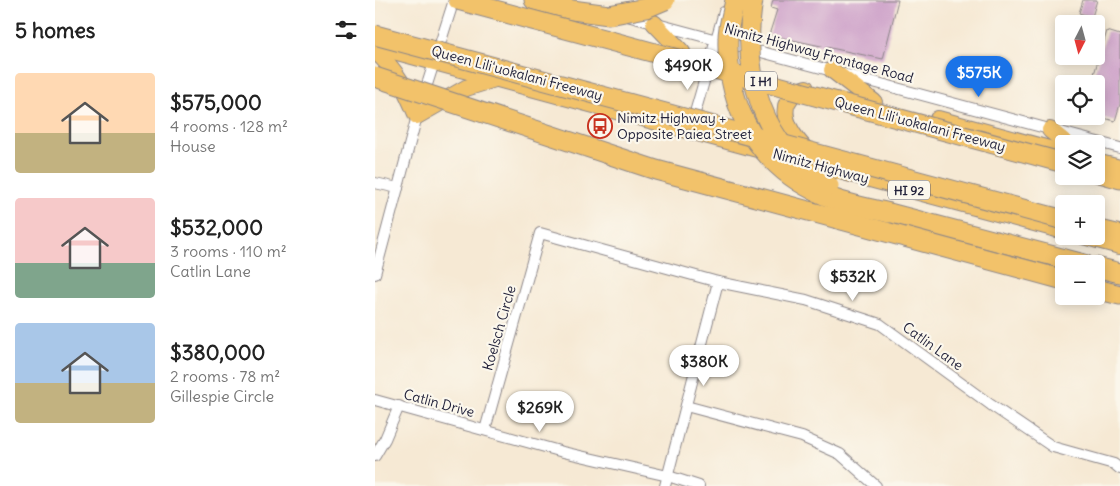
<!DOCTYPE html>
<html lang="en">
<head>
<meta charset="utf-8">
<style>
	:root { --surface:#fff; --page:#f6f6f6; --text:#222; --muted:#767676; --accent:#1a73e8 }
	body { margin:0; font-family:Delius,sans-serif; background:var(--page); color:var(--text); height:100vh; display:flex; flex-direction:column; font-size:19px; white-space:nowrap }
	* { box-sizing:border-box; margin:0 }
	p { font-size:16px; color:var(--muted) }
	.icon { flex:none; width:28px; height:28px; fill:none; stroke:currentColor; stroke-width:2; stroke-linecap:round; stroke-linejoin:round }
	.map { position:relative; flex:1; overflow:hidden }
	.details { display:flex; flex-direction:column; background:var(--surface); width:375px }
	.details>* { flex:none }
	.needle { width:32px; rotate:186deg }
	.controls { position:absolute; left:680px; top:15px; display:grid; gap:10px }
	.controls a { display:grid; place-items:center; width:50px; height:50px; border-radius:5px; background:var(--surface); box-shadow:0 2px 12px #0003; font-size:25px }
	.price { position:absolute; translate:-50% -42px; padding:0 11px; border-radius:18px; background:#fff; color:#222; font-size:16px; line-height:32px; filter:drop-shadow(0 1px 2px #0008) }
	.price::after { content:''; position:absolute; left:50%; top:30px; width:15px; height:11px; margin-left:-8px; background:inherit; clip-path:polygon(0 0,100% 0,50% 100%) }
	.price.active { background:var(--accent); color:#fff }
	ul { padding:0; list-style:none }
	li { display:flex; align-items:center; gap:15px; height:125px; padding:0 15px }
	li span { display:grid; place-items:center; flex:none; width:140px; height:100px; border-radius:5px; color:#555 }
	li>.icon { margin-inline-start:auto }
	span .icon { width:60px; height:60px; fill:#fffc; stroke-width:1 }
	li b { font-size:21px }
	h2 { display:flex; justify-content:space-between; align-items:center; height:60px; padding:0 15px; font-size:21px }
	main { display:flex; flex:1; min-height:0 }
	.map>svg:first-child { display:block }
	.building { fill:#cea2c9 }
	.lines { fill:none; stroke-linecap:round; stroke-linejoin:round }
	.street-casing { stroke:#8c8688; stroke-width:12 }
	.primary-casing { stroke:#8c8688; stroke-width:18 }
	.highway-casing { stroke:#8c8688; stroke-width:21 }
	.street { stroke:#fff; stroke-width:10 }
	.primary { stroke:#f2c26a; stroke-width:16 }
	.highway { stroke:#f2c26a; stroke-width:19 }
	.highway-bridge-casing { stroke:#8c8688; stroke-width:21; stroke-linecap:butt }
	.highway-bridge { stroke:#f2c26a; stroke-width:19 }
	.labels { text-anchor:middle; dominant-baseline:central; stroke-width:4.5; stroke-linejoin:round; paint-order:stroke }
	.shield { fill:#fbf7ec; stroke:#636270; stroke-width:1 }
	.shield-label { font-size:12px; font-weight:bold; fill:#22223b }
	.street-label { font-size:14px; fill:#22223b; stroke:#fbf7ec }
	.poi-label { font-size:14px; fill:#22223b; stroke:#fbf7ec; text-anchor:start }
</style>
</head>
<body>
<main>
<section class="details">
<h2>5 homes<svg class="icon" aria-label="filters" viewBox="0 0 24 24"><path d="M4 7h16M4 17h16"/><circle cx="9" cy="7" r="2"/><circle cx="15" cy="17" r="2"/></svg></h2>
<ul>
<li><span style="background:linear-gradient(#ffd9b3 60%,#c2b280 0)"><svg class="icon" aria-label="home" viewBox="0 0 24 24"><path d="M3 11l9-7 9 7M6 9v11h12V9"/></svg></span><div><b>$575,000</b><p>4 rooms · 128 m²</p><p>House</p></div></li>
<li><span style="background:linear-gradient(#f6c9c9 65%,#7fa58c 0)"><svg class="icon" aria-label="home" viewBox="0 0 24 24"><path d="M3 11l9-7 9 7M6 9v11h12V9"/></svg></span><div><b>$532,000</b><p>3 rooms · 110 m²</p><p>Catlin Lane</p></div></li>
<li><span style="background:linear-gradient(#a9c7e8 60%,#c2b280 0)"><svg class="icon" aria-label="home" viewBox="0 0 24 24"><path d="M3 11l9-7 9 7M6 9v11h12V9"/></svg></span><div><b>$380,000</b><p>2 rooms · 78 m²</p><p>Gillespie Circle</p></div></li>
</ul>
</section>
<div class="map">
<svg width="745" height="486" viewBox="0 0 745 486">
	<rect width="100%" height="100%" fill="#fbf7ec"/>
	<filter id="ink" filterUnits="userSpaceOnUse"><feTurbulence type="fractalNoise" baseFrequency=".02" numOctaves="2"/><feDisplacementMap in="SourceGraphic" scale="10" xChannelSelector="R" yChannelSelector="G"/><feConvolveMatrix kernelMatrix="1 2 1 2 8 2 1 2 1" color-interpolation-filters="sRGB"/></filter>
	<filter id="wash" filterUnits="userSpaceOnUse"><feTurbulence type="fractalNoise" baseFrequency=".0096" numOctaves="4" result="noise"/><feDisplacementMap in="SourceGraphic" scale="20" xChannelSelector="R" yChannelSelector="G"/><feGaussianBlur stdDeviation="1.12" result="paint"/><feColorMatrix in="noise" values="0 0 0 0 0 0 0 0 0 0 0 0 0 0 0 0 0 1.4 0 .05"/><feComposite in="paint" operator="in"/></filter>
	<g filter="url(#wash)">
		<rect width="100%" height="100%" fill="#f6e9d4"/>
		<g id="blocks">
			<g class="building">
				<path d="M398,0H523L508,59L394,35L402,10L396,8Z"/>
				<path d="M708,0H722L717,17L704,13Z"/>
				<path d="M732,31L745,35V104L740,121L721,116V84H716Z"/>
			</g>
		</g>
	</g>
	<g filter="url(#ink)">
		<use href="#blocks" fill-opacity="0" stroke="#8c8688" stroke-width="1"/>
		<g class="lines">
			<defs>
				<g id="street">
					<path d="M252,16L745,148"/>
					<path d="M317,123L349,12"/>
					<path d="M0,183L23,188"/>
					<path d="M0,274L42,116L79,0"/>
					<path d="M0,400L188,452L293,476L324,486"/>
					<path d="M311,406L427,437L465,454L501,486"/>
					<path d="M110,430L165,233L343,282L431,300L505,324L616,405L678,447L739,464L745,469"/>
					<path d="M0,456L10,439L24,406"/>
					<path d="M290,486L343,282"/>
				</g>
				<g id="primary">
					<path d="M279,23L307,52"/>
					<path d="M0,46L397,153"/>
					<path d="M0,51C22,70 31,90 42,116L91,88L123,78"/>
					<path d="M457,70L499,102"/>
					<path d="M431,88L419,92C417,96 412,102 411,106C407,125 424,143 436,155"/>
					<path d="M563,119L689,153"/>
					<path d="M675,130L692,144"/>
					<path d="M420,159L689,231"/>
					<path d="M721,162L745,168"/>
					<path d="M708,236L745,246"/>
				</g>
				<g id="highway">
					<path d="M159,0L197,10L234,15"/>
					<path d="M721,172L745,179"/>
					<path d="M514,213L709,264"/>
					<path d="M721,229L745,235"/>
					<path d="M721,267L745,273"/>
					<path d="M721,289L745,295"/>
				</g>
			</defs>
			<use href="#street" class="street-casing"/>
			<use href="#primary" class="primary-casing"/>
			<use href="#highway" class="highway-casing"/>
			<use href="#street" class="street"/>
			<use href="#primary" class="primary"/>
			<use href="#highway" class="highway"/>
			<defs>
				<g id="highway-bridge">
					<path d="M83,0L689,163"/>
					<path d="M360,0C358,12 353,25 353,38C351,108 384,168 451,196C471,204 493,208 514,213"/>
					<path d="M378,0C366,73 386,146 454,186"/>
					<path d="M234,15L271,8L290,0"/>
					<path d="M0,35L689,220"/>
					<path d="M0,77L281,170L689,280"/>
				</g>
			</defs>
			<use href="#highway-bridge" class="highway-bridge-casing"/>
			<use href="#highway-bridge" class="highway-bridge"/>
		</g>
	</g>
	<defs>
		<symbol id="bus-ring" viewBox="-11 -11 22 22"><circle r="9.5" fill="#fbf7ec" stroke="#c8321e" stroke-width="1.5"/><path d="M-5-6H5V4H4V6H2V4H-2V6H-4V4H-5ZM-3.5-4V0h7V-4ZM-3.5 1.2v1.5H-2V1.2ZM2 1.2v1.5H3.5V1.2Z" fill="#c8321e"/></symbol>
	</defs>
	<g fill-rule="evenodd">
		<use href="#bus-ring" x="211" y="112" width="28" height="28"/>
	</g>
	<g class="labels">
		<g class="shield">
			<rect x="370" y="71.5" width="32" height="19" rx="4"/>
			<rect x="513" y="180.5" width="42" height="19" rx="4"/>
		</g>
		<g class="shield-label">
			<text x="386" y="81">I H1</text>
			<text x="534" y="190">HI 92</text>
		</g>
		<g class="street-label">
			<text transform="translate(444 53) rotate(15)">Nimitz Highway Frontage Road</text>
			<text transform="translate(142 73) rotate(15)">Queen Liliʻuokalani Freeway</text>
			<text transform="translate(545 124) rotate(15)">Queen Liliʻuokalani Freeway</text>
			<text transform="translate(446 166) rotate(15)">Nimitz Highway</text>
			<text transform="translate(124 328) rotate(-74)">Koelsch Circle</text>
			<text transform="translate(558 346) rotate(36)">Catlin Lane</text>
			<text transform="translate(64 403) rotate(15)">Catlin Drive</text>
		</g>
		<g class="poi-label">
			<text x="242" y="118">Nimitz Highway +<tspan x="242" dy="16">Opposite Paiea Street</tspan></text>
		</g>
	</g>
</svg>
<div class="controls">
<a><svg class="needle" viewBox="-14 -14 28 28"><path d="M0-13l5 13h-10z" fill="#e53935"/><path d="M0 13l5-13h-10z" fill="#767676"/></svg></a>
<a><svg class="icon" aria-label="locate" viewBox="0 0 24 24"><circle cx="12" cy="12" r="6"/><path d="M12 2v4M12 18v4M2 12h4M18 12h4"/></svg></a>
<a><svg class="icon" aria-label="layers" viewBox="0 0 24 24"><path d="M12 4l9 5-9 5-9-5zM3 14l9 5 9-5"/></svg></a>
<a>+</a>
<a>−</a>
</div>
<b class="price" style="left:313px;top:91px">$490K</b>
<b class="price active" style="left:604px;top:98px">$575K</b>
<b class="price" style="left:478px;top:302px">$532K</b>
<b class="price" style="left:329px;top:387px">$380K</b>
<b class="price" style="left:165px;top:433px">$269K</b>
</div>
</main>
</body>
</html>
